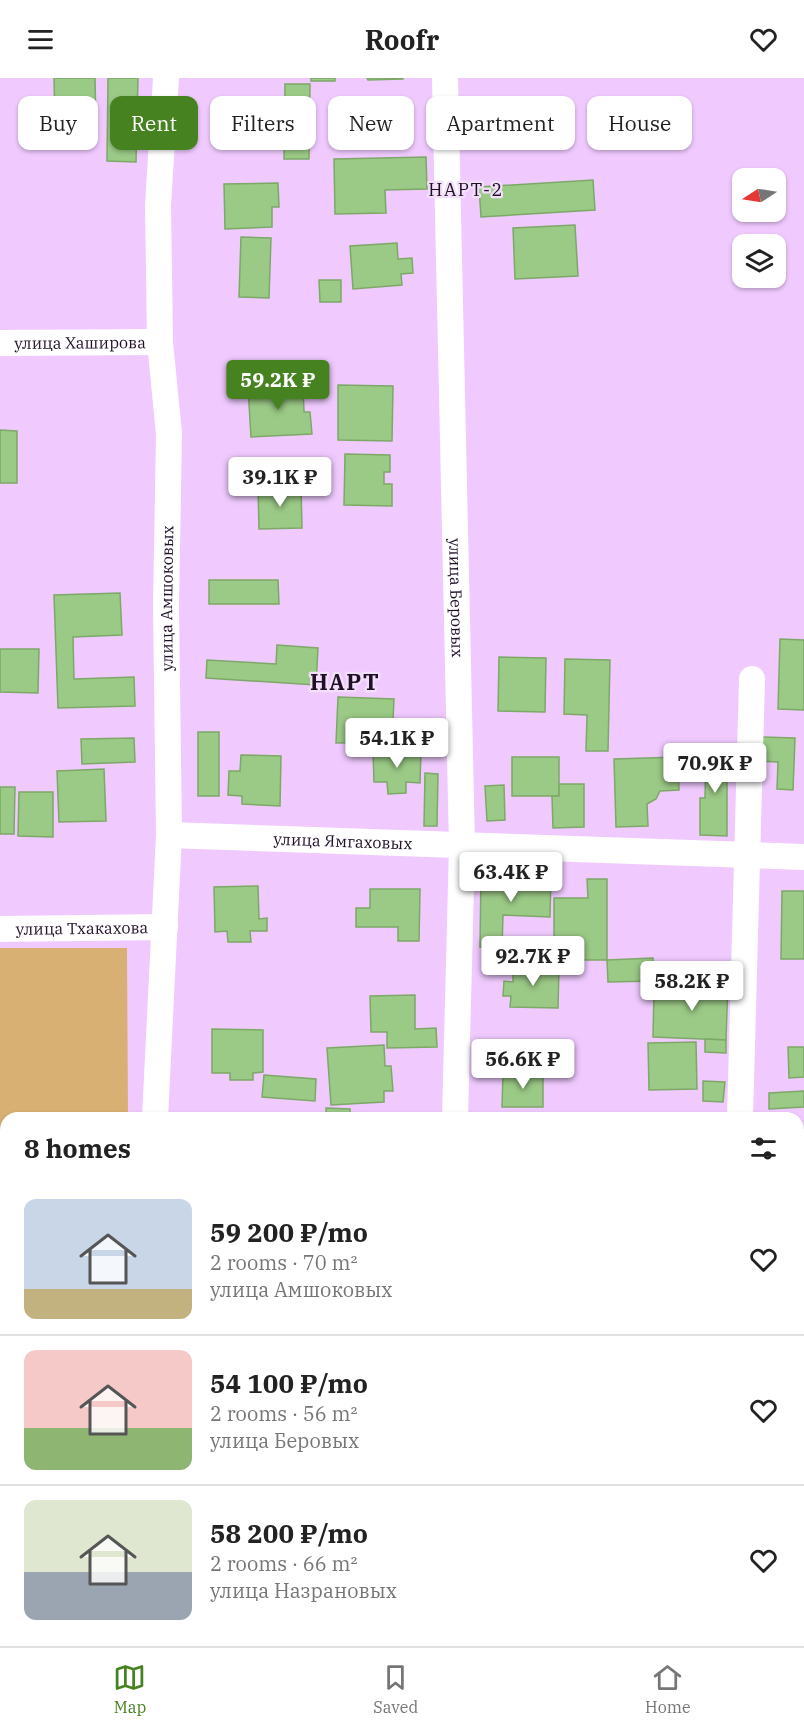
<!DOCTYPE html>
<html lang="en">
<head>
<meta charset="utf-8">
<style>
	:root { --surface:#fff; --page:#f6f6f6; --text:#222; --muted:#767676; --line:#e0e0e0; --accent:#468220 }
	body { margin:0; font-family:"IBM Plex Serif",serif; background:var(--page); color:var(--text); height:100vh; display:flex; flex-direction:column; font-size:22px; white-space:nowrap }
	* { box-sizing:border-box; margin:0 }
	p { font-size:20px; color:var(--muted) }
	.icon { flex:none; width:33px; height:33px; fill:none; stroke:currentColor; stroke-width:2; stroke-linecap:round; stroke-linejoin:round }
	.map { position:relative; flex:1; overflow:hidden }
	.sheet { position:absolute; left:0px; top:1034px; width:804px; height:536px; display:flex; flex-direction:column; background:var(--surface); border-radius:18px 18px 0 0; box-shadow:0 2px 4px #0004 }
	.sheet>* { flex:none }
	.banner { position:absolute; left:18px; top:18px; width:768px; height:54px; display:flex; gap:12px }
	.needle { width:39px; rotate:258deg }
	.buttons { position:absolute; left:732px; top:90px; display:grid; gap:12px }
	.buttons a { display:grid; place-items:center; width:54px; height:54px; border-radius:12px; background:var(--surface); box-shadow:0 2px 4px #0004; font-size:30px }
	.price { position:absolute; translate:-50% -51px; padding:0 14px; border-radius:6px; background:#fff; color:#222; font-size:20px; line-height:39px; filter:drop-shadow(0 2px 3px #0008) }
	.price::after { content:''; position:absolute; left:50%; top:36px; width:18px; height:14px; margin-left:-9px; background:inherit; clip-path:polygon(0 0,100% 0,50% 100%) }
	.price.active { background:var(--accent); color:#fff }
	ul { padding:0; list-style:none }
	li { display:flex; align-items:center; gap:18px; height:150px; padding:0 24px }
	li+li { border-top:2px solid var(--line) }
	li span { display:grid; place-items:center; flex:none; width:168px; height:120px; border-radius:12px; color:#555 }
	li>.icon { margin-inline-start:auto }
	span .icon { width:72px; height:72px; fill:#fffc; stroke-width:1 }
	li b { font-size:26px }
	h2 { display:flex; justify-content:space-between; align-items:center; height:72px; padding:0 24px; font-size:26px }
	.tag { padding:0 21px; border-radius:12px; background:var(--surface); box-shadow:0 2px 4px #0004; font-size:21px; line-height:54px }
	.tag.active { background:var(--accent); color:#fff }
	header { display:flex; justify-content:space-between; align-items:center; height:78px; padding:0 24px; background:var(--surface); font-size:27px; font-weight:700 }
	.tab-bar { display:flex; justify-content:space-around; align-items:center; height:84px; border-top:2px solid var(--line); background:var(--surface); font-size:16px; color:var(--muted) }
	.tab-bar a { display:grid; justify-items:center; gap:3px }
	.tab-bar .active { color:var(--accent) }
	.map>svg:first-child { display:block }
	.green { fill:#d8b074 }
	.building { fill:#9bc986; stroke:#7da868; stroke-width:1.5 }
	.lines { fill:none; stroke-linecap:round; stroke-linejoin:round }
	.minor { stroke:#fff; stroke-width:26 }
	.labels { text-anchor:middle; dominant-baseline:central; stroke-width:4.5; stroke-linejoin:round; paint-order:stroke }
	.street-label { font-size:16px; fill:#200f27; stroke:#f2e0fa }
	.neighbourhood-label { font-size:18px; letter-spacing:1.5px; fill:#200f27; stroke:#f2e0fa }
	.district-label { font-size:22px; font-weight:bold; letter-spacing:1.5px; fill:#200f27; stroke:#f2e0fa }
</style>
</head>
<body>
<header><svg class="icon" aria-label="menu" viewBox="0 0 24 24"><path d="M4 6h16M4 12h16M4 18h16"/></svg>Roofr<svg class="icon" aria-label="heart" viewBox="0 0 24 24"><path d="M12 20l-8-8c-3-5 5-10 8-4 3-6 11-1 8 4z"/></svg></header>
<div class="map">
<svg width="804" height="1568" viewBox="0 0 804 1568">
	<rect width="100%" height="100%" fill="#f0caff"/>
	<path class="green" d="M0,870H127L128,1039L6,1040V1049H0Z"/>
	<g class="building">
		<path d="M54,0H95L96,47L55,48Z"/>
		<path d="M108,0H138L136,84L107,83Z"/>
		<rect x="311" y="0" width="24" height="3"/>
		<path d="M367,0H403V1L368,2Z"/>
		<path d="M285,6H310L309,81H284Z"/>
		<path d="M476,22H501L502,66H477Z"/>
		<path d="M426,79L427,111L385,112L386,135L335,136L334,81Z"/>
		<path d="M593,102L595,132L481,139L479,109Z"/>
		<path d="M278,105L279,129H272V149L225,151L224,106Z"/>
		<path d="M575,147L578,198L515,201L513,150Z"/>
		<path d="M241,159L271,160L269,220L239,219Z"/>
		<path d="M397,165L398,181L412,180L413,195L401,196L402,207L353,211L350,168Z"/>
		<path d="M319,202H341V224H320Z"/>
		<path d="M303,306L304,334H310L312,356L251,359L248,309Z"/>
		<path d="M338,307L393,308L392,363L338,362Z"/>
		<path d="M0,352L17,353V405H0Z"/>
		<path d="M345,376L390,377V394H384V406H392V428L344,427Z"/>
		<path d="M301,409L302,450L259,451L258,410Z"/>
		<path d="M209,502H278L279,526H209Z"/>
		<path d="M120,515L122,557L73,559L74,601L134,599L135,628L58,630L54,517Z"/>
		<path d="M780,561L804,562V632L778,631Z"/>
		<path d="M277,567L318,570L316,607L206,600L207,582L276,586Z"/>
		<path d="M0,571H39L38,615L0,614Z"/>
		<path d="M499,579L546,580L545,634L498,633Z"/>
		<path d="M565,581L610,582L608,673H586L587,637L564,636Z"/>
		<path d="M338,619L394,621L393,642H383L382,664L336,665Z"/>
		<path d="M383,642L441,644V666L382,664Z"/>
		<rect x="198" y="654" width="21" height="64"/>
		<path d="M759,659L795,660L793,712L777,711L778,684L758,683Z"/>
		<path d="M134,660L135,684L82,686L81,661Z"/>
		<path d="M706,669H727V758L700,757V720H705Z"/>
		<path d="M421,672L420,705L406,704V715L388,716L387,704H374L373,674Z"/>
		<path d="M241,677L281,678L280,728L242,726V718L228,717L229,693H240Z"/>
		<rect x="512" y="679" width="47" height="39"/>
		<path d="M678,679L679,712L660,713L656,721L647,726L648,748L616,749L614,681Z"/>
		<path d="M104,691L106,743L59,744L57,693Z"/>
		<path d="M425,695L438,696L437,748H424Z"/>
		<path d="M559,706H584V749L553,750L552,718H559Z"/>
		<path d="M504,707L505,742L487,743L485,708Z"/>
		<path d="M0,709H15L14,756H0Z"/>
		<path d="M19,714H53V759L18,758Z"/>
		<path d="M481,796L551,798L550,839L503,837L502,870L480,869Z"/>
		<path d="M587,801H607V882H554V820H588Z"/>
		<path d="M258,808L259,841L267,840V853H250L251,864H228L227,853L215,854L214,809Z"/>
		<path d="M370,811H420L419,863H398V849H356V830H370Z"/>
		<path d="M782,813H804V881H781Z"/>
		<path d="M653,880L654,903L608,904L607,882Z"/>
		<path d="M513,887L559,889L558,930L510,929L511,918H503L504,903L513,904Z"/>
		<path d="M701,902H728L726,962L653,959L654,911L701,913Z"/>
		<path d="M415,917V951L436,950L437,969L387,970V954H371L370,918Z"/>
		<path d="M212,951L263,952V994L253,995V1002H230V995H212Z"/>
		<path d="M705,961L726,962V975L705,974Z"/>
		<path d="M696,964L697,1011L649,1012L648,965Z"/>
		<path d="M384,967L385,988H391L393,1013H384V1024L331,1027L327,970Z"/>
		<path d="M788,969H804V999L789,1000Z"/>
		<path d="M503,995H543V1029H502Z"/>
		<path d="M264,997L316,1001L315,1023L262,1019Z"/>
		<path d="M703,1003L725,1004L723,1024L703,1023Z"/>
		<path d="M804,1013V1029L769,1031V1015Z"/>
		<path d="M326,1030L350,1031V1040H326Z"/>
		<rect x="287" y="1037" width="32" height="3"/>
		<rect x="798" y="1119" width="6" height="39"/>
		<path d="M0,1123H6V1179L4,1183H0Z"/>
		<path d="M802,1198H804V1229H801Z"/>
		<rect x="798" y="1343" width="6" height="42"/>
		<path d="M0,1445L6,1446V1491L0,1490Z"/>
		<path d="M804,1484V1535H798V1485Z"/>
		<path d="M798,1557H804V1568H784V1563H798Z"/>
		<rect x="26" y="1563" width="46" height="5"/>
	</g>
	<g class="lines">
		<g class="minor">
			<path id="s1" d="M445,0L462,768L455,1040"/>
			<path id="s2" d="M0,265L160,264"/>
			<path id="s3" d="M169,757L804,779"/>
			<path id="s4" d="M0,851L165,849"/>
			<path id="s5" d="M155,1040L169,757L166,528L169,356L160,264L158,127L166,0"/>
			<path d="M740,1040L752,601"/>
			<path d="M0,1077L6,1079"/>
			<path d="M0,1417H6"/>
			<path d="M380,1563L436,1568"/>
			<path d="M745,1563L750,1568"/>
			<path d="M151,1568V1563"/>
			<path d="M707,1568L720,1563"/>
		</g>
	</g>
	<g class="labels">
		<g class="street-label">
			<text stroke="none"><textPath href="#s2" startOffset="80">улица Хаширова</textPath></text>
			<text stroke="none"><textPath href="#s5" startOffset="520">улица Амшоковых</textPath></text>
			<text stroke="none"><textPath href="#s1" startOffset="520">улица Беровых</textPath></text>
			<text stroke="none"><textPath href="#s3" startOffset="174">улица Ямгаховых</textPath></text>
			<text stroke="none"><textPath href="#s4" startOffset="82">улица Тхакахова</textPath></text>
		</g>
		<g class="neighbourhood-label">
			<text x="466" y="111">НАРТ-2</text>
		</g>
		<g class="district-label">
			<text x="345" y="603">НАРТ</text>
		</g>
	</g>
</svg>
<div class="buttons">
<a><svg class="needle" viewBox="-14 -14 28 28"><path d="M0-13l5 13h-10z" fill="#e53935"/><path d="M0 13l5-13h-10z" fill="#767676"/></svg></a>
<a><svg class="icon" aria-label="layers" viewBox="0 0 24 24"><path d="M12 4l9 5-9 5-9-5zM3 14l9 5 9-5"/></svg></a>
</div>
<b class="price active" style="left:278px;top:333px">59.2K ₽</b>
<b class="price" style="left:280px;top:430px">39.1K ₽</b>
<b class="price" style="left:397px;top:691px">54.1K ₽</b>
<b class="price" style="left:715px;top:716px">70.9K ₽</b>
<b class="price" style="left:511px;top:825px">63.4K ₽</b>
<b class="price" style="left:533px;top:909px">92.7K ₽</b>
<b class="price" style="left:692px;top:934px">58.2K ₽</b>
<b class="price" style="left:523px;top:1012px">56.6K ₽</b>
<div class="banner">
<a class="tag">Buy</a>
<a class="tag active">Rent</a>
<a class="tag">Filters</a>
<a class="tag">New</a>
<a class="tag">Apartment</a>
<a class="tag">House</a>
</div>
<section class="sheet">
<h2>8 homes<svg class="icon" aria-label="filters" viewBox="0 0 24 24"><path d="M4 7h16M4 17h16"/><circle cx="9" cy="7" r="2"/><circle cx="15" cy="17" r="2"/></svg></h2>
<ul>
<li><span style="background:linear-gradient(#c9d6e8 75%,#c2b280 0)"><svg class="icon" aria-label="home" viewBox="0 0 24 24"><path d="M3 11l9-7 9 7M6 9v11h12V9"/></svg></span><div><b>59 200 ₽/mo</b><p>2 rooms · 70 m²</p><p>улица Амшоковых</p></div><svg class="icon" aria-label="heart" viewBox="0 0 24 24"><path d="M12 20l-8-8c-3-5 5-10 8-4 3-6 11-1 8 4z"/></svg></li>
<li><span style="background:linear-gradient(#f6c9c9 65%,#8fb573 0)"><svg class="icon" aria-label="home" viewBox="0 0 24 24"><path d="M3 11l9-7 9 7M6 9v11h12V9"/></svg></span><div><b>54 100 ₽/mo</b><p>2 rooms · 56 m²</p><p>улица Беровых</p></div><svg class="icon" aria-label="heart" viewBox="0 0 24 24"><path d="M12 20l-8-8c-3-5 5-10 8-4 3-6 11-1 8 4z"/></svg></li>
<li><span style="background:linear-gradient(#dfe7d0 60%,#9aa5b1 0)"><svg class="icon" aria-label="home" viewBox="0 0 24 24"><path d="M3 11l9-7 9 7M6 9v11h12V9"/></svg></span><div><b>58 200 ₽/mo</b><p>2 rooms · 66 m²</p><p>улица Назрановых</p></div><svg class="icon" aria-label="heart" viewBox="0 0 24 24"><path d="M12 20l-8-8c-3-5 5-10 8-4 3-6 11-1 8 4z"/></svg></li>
</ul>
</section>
</div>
<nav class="tab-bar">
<a class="active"><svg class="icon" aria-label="map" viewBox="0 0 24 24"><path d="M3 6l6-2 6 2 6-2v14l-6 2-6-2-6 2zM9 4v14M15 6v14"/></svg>Map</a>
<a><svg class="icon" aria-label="saved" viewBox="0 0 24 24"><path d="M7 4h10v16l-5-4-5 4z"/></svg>Saved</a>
<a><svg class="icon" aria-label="home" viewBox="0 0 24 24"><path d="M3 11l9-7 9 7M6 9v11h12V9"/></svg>Home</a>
</nav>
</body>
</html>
